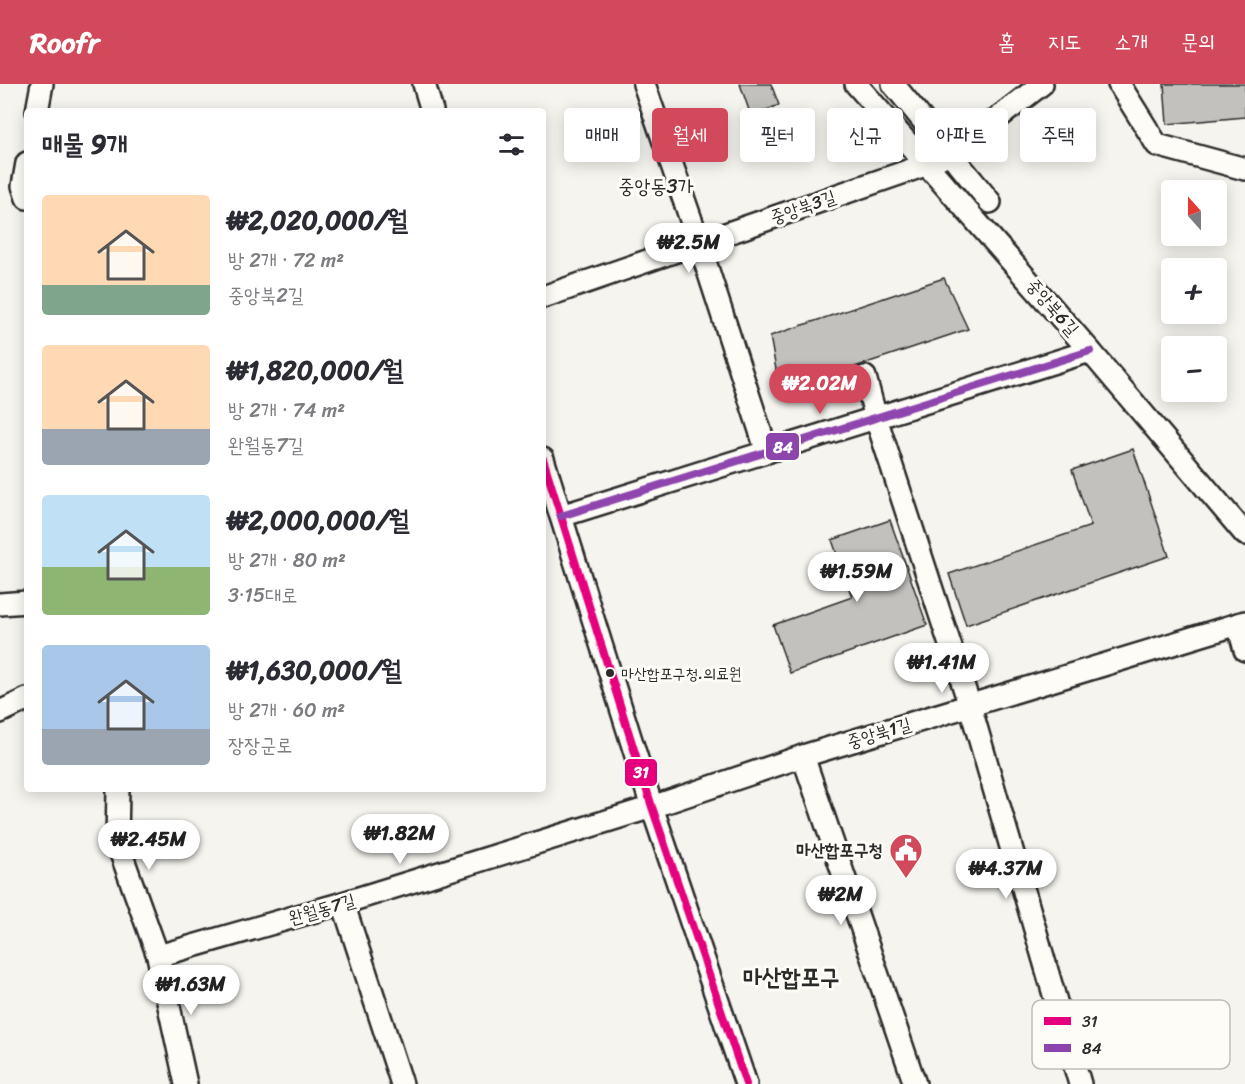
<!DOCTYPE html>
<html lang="ko">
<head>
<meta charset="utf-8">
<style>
	:root { --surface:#fff; --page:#f2f2f3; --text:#2b2b33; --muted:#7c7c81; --accent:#d1495b }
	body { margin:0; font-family:Sriracha,"Poor Story",sans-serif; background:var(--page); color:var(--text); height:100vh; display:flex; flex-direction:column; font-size:22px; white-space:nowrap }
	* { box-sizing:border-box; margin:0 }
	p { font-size:20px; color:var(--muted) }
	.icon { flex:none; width:33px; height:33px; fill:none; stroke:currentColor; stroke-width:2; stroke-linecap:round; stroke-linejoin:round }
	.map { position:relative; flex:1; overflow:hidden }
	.side { position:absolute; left:24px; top:24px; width:522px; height:684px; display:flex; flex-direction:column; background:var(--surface); border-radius:6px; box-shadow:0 3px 15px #0003 }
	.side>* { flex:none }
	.top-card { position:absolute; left:564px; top:24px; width:570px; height:54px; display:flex; gap:12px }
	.needle { width:39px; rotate:339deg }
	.buttons { position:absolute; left:1161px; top:96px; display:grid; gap:12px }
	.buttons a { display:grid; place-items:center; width:66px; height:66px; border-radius:6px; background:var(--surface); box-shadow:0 3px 15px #0003; font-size:30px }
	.price { position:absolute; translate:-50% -51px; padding:0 14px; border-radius:21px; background:#fff; color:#222; font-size:20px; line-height:39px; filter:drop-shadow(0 2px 3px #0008) }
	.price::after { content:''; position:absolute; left:50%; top:36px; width:18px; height:14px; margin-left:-9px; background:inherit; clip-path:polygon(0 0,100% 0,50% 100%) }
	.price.selected { background:var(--accent); color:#fff }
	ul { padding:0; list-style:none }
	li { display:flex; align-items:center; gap:18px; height:150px; padding:0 18px }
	li span { display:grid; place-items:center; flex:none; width:168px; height:120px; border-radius:6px; color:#555 }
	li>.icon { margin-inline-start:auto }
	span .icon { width:72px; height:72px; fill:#fffc; stroke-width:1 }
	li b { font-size:26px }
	h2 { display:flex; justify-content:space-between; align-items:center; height:72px; padding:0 18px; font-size:26px }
	.pill { padding:0 21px; border-radius:6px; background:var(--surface); box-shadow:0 3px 15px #0003; font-size:21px; line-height:54px }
	.pill.selected { background:var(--accent); color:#fff }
	header { display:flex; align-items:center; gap:36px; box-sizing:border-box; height:84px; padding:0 30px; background:var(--accent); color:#fff }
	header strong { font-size:28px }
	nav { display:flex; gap:33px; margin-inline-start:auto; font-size:21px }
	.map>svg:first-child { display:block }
	.building { fill:#c2c1be; stroke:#2b2b2b; stroke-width:1.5 }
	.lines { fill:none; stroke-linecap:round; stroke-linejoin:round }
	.minor-casing { stroke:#2b2b2b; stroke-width:26 }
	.minor { stroke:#fdfcf7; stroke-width:21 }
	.bus-1-casing { stroke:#fdfcf7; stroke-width:12 }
	.bus-2-casing { stroke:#fdfcf7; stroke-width:12 }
	.bus-1 { stroke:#e5007d; stroke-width:8 }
	.bus-2 { stroke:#8e44ad; stroke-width:8 }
	.bus-dot { fill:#2b2b2b; stroke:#fdfcf7; stroke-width:2 }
	.labels { text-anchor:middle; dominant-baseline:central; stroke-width:6; stroke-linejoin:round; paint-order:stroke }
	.bus-label { font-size:16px; fill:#2b2b2b; stroke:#fdfcf7; text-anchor:start }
	.street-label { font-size:18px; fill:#2b2b2b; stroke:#fdfcf7 }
	.poi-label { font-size:18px; font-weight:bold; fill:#2b2b2b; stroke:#fdfcf7; text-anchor:end }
	.neighbourhood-label { font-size:20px; fill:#2b2b2b; stroke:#fdfcf7 }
	.district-label { font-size:24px; font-weight:bold; fill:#2b2b2b; stroke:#fdfcf7 }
	.key { fill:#fdfcf7; stroke:#bebdba; stroke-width:1.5 }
	.key-label { font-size:16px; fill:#2b2b2b }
	.line-badge { stroke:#fdfcf7; stroke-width:2 }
	.badge-label { font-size:16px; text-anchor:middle; font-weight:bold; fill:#fff }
</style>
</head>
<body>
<header>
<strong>Roofr</strong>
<nav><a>홈</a><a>지도</a><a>소개</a><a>문의</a></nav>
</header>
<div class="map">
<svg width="1245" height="1000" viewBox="0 0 1245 1000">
	<rect width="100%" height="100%" fill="#f5f4ef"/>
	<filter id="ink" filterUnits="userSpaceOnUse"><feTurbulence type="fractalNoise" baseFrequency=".0167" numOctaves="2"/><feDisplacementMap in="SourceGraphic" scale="12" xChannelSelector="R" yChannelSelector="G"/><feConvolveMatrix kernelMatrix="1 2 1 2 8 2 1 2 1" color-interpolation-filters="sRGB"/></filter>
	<g filter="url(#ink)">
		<g class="building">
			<path d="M740,0H771L779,21L751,32Z"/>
			<path d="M1164,0H1245V33L1167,40Z"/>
			<path d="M944,194L968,245L780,308L770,252Z"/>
			<path d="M1133,365L1169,472L966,541L949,490L1091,442L1072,386Z"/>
			<path d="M890,436L927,541L790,589L773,541L852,513L832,456Z"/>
		</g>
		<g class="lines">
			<defs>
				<g id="minor">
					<path d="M424,0L432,27"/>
					<path d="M644,0L699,159L767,368"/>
					<path d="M856,0L1090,267L1245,450"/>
					<path d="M893,0L990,118"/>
					<path d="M1119,0L1157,61L1245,85"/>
					<path d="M37,27L42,0"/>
					<path d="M27,79L23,102L27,114"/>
					<path d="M543,213L928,80L959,64L1042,0"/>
					<path d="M865,293L876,334L970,622L1080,1000"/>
					<path d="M543,375L652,723L746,1000"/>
					<path d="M561,432L1090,267"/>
					<path d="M0,520L27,518"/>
					<path d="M1238,540L1245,566"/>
					<path d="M0,628L27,615"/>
					<path d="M803,672L915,1000"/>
					<path d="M118,705L117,758L158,872L186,1000"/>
					<path d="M343,819L402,1000"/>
					<path d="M158,872L343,819L652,723L803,672L1245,538"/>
				</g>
			</defs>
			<use href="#minor" class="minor-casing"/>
			<use href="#minor" class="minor"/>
			<defs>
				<path id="bus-1" d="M543,375L652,723L746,1000"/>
				<path id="bus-2" d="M561,432L1090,267"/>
			</defs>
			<use href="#bus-1" class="bus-1-casing"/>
			<use href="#bus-2" class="bus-2-casing"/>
			<use href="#bus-1" class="bus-1"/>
			<use href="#bus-2" class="bus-2"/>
		</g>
	</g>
	<defs>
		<symbol id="civic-pin" viewBox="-11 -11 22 30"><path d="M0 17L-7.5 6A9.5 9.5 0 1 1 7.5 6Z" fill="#d1495b" stroke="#fdfcf7"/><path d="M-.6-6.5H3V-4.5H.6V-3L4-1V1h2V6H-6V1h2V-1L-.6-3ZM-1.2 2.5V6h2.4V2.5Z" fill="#fff"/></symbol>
	</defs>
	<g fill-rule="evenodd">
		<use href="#civic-pin" x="887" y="747" width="38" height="52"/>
	</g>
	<circle class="bus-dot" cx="610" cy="589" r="5"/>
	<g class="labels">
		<g class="bus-label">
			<text x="621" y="589">마산합포구청.의료원</text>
		</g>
		<g class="street-label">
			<text transform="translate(803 123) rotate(-19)">중앙북3길</text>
			<text transform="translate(1053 223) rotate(49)">중앙북6길</text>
			<text transform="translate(879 649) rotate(-17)">중앙북1길</text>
			<text transform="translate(322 825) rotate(-16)">완월동7길</text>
		</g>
		<g class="poi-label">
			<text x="883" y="766">마산합포구청</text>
		</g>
		<g class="neighbourhood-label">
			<text x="656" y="102">중앙동3가</text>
		</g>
		<g class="district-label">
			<text x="791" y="893">마산합포구</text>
		</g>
	</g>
	<rect x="1032" y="916" width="198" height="69" rx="9" class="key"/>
	<rect x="1044" y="933" width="27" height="8" fill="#e5007d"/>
	<rect x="1044" y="960" width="27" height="8" fill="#8e44ad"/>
	<g class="key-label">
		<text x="1082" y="943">31</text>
		<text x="1082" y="970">84</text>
	</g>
	<g class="line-badge">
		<rect x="765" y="348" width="35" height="29" rx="6" fill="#8e44ad"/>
		<rect x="624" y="674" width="34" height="29" rx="6" fill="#e5007d"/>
	</g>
	<g class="badge-label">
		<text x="783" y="369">84</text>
		<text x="641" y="694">31</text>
	</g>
</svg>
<div class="buttons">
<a><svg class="needle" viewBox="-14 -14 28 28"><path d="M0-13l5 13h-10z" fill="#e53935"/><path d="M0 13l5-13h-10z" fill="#7c7c81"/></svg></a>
<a>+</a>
<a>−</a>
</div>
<b class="price" style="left:689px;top:190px">₩2.5M</b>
<b class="price selected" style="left:820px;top:331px">₩2.02M</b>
<b class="price" style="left:857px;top:519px">₩1.59M</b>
<b class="price" style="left:942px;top:610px">₩1.41M</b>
<b class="price" style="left:400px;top:781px">₩1.82M</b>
<b class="price" style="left:149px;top:787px">₩2.45M</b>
<b class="price" style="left:1006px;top:816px">₩4.37M</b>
<b class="price" style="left:841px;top:842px">₩2M</b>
<b class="price" style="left:191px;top:932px">₩1.63M</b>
<div class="top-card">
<a class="pill">매매</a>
<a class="pill selected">월세</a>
<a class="pill">필터</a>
<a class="pill">신규</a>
<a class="pill">아파트</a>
<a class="pill">주택</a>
</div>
<section class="side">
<h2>매물 9개<svg class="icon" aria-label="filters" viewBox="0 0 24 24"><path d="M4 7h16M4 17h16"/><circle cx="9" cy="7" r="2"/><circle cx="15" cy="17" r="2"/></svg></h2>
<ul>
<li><span style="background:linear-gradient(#ffd9b3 75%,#7fa58c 0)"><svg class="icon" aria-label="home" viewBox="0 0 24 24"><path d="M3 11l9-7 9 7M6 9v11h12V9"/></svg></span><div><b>₩2,020,000/월</b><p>방 2개 · 72 m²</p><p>중앙북2길</p></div></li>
<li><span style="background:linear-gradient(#ffd9b3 70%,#9aa5b1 0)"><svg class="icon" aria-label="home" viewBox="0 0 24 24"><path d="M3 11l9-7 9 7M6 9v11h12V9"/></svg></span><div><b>₩1,820,000/월</b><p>방 2개 · 74 m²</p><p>완월동7길</p></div></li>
<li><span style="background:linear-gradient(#bfe0f5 60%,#8fb573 0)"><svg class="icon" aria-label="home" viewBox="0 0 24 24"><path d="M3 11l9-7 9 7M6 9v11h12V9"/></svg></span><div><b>₩2,000,000/월</b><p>방 2개 · 80 m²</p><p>3·15대로</p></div></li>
<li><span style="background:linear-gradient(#a9c7e8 70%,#9aa5b1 0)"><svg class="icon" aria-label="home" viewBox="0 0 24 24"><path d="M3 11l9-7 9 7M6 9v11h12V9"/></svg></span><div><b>₩1,630,000/월</b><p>방 2개 · 60 m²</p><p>장장군로</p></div></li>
</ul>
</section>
</div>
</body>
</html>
